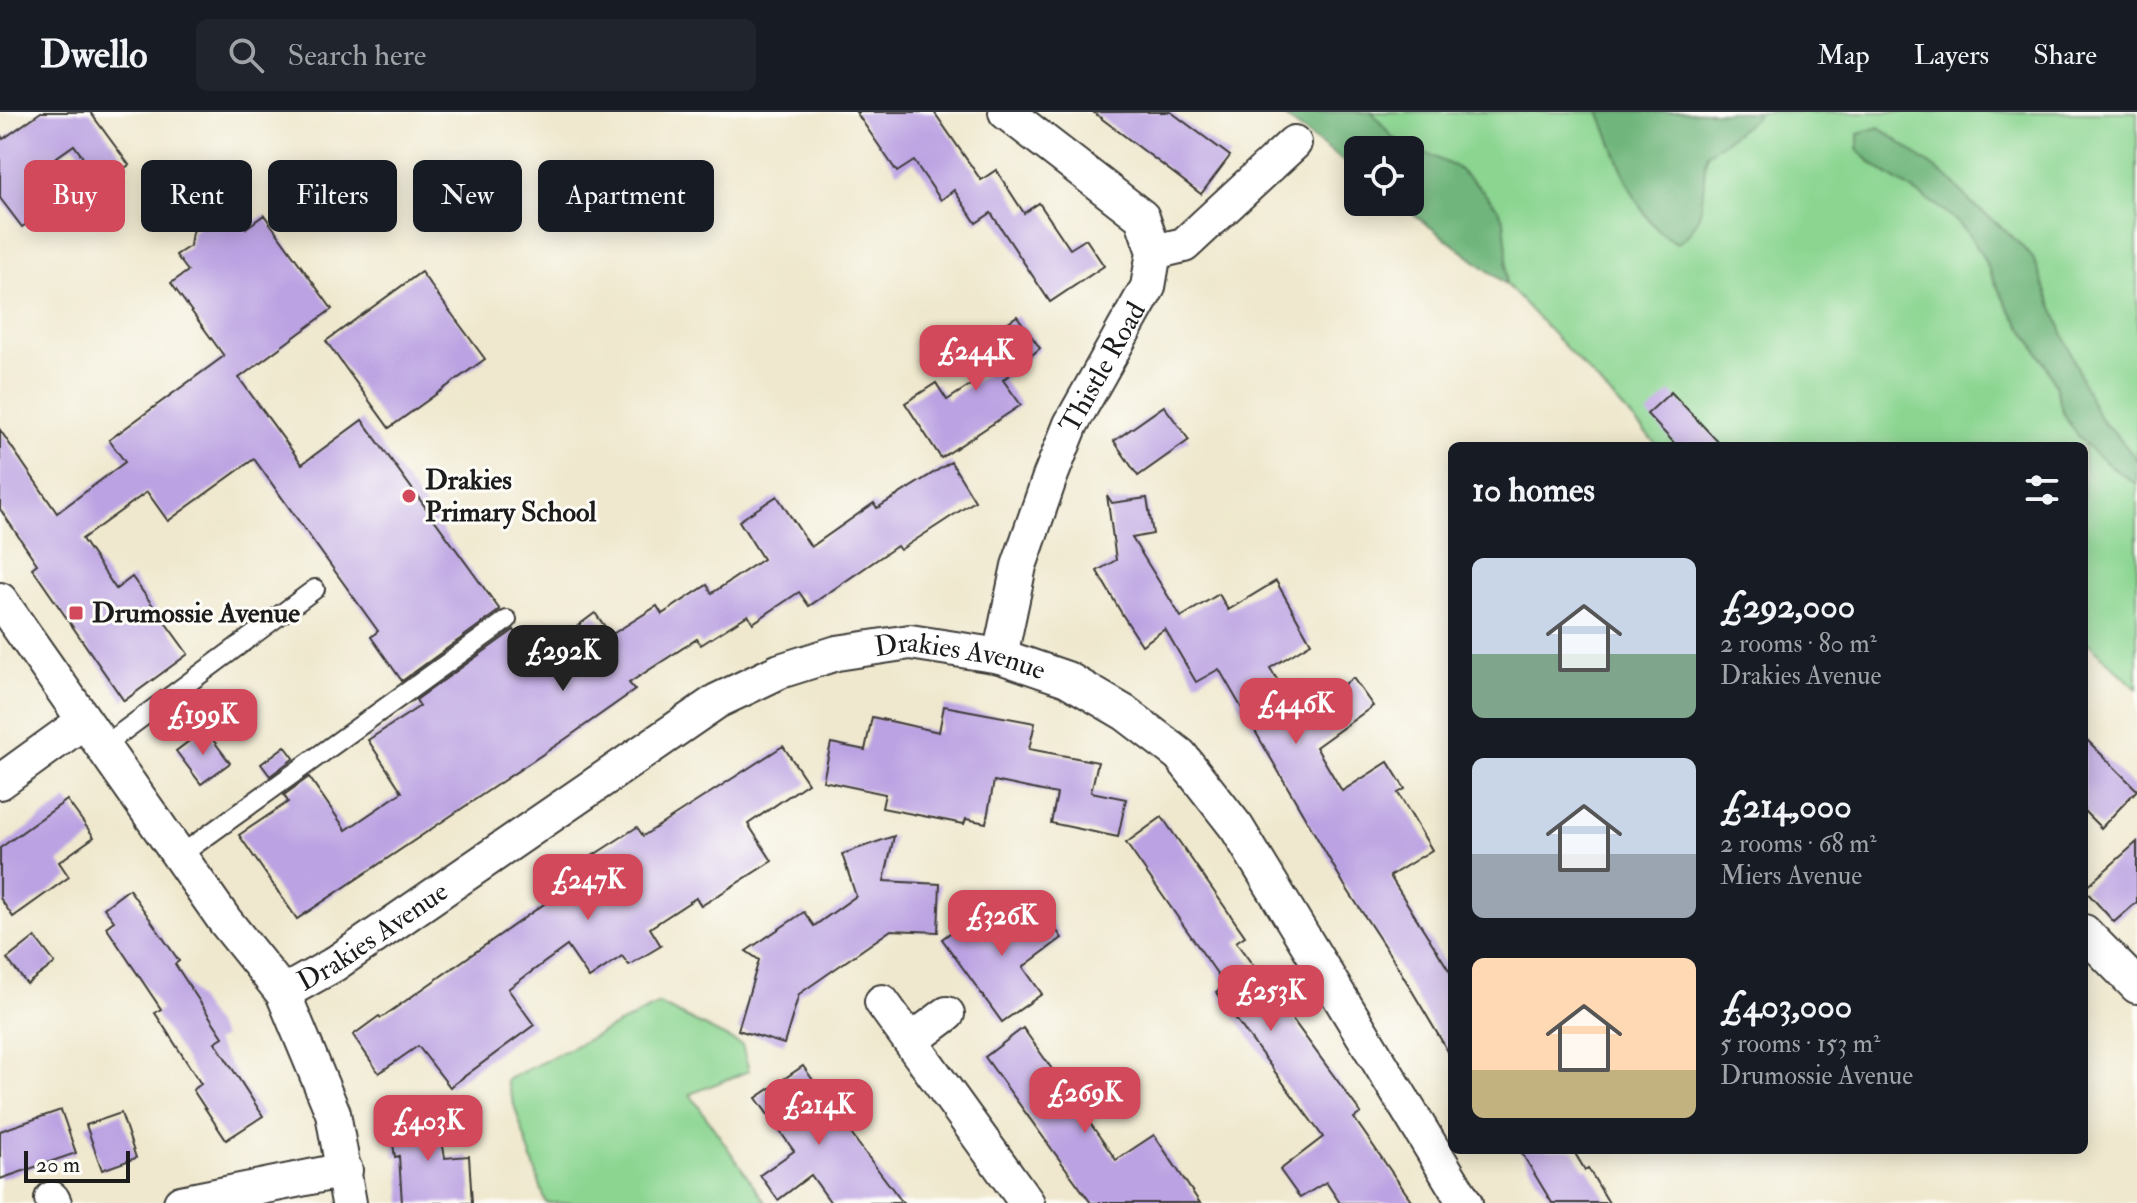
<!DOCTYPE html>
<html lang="en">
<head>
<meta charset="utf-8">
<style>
	:root { --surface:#171b24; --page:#20242c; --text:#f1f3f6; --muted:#9ea1a6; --line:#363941; --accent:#d1495b }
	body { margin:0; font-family:"IM FELL Double Pica",serif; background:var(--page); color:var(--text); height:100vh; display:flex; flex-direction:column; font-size:30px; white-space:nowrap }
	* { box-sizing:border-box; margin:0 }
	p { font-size:26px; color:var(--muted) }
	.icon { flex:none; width:44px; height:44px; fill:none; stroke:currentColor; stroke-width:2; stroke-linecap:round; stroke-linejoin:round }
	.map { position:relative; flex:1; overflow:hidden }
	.side { position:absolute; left:1448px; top:330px; width:640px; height:712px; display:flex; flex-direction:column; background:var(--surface); border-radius:12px; box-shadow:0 4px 20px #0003 }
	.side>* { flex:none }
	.banner { position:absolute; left:24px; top:48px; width:760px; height:72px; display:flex; gap:16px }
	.tools { position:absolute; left:1344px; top:24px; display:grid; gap:16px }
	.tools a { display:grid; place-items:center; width:80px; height:80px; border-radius:12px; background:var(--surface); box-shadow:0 4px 20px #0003; font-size:40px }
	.scale { position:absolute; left:24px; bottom:20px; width:106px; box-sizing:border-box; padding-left:8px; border:4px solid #1c1c1c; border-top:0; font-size:22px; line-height:28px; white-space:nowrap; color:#1c1c1c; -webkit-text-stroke:6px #fdfcf7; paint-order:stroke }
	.price { position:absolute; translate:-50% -68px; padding:0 18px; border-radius:16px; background:var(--accent); color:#fff; font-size:26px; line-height:52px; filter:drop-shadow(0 2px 4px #0008) }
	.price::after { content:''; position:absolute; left:50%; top:48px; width:24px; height:18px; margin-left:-12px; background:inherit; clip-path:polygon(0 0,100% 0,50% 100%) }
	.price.selected { background:#222; color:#fff }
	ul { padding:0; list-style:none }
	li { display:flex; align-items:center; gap:24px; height:200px; padding:0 24px }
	li span { display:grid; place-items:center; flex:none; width:224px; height:160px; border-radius:12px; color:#555 }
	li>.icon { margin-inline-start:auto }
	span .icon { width:96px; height:96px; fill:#fffc; stroke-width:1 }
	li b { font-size:34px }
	h2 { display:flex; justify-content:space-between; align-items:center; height:96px; padding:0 24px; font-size:34px }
	.chip { padding:0 28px; border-radius:12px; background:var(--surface); box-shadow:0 4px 20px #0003; font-size:28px; line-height:72px }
	.chip.selected { background:var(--accent); color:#fff }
	header { display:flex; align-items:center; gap:48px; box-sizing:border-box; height:112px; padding:0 40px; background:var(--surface); border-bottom:2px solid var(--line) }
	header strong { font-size:38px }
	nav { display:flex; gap:44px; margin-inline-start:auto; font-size:28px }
	.search { width:560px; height:72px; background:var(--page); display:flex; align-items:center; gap:20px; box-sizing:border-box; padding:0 28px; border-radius:12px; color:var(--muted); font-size:30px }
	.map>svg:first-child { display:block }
	.green { fill:#8bd591; stroke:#547856; stroke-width:2 }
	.forest { fill:#70b67b; stroke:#46694c; stroke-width:2 }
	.building { fill:#bba2e2 }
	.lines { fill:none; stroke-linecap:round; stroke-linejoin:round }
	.lane-casing { stroke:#3c3b37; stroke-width:22 }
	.street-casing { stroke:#3c3b37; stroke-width:38 }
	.lane { stroke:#fff; stroke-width:18 }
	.street { stroke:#fff; stroke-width:34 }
	.poi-dot { fill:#d1495b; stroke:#fdfcf7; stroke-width:3 }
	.labels { text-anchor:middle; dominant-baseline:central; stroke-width:6; stroke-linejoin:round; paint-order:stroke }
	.street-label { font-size:28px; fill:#1c1c1c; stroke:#fdfcf7 }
	.poi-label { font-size:28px; font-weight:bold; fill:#1c1c1c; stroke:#fdfcf7; text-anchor:start }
</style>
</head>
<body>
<header>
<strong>Dwello</strong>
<div class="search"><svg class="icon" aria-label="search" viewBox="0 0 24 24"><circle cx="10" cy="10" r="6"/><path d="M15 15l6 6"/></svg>Search here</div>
<nav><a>Map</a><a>Layers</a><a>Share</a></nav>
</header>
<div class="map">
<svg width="2137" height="1091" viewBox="0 0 2137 1091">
	<rect width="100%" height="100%" fill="#fdfcf7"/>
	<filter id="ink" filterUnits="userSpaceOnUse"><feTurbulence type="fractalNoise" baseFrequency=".0125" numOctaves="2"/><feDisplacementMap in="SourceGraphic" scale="16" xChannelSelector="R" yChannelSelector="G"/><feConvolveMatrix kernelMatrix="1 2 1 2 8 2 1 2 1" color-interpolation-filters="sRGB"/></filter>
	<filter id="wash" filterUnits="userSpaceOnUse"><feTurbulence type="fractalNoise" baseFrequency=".006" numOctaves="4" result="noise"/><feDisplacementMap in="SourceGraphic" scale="32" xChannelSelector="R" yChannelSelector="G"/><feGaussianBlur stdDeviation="1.8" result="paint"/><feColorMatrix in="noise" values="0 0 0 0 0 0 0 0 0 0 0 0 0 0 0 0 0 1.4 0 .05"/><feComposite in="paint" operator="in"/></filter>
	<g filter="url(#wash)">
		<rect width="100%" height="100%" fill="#efe8ce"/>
		<g class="green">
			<path d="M1279,0H2137V577L2084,527V334H1658L1506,172L1398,90H1410V38H1358Z"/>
			<path d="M659,892L742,933L749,959L690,982L766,1091H546L506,968Z"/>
		</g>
		<g class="forest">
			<path d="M1278,0H1372L1393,26L1456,55L1474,70L1498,96L1504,109L1507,138L1506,172L1397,90H1410V38H1358V60Z"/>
			<path d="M1599,0H1758L1756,6L1707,42C1700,73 1710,110 1678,131C1637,117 1616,38 1599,0Z"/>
			<path d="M1879,15L1952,69L1972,92L2009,121L2033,146L2091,290L2103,311L2116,322L2137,348V372C2109,355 2077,330 2063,300C2059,291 2058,280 2054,271C2041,239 2017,212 2001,182C1989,159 1982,139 1965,118C1934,83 1889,72 1858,38V21Z"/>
		</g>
		<g id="blocks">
			<g class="building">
				<path d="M41,0H90L129,53L102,72L74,33L30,64L52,95L22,115L0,86V22L3,27Z"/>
				<path d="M856,0H934L981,68L996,58L1024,101L1039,91L1070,137L1086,127L1104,154L1050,190L991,101L976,111L954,78L941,88L914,49L897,60Z"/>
				<path d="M1093,0H1171L1230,44L1201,82Z"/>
				<path d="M236,101L246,116L264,103L332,197L239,266L302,352L362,308L500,498L402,569L371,525L378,519L254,347L168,409L147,380L82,427L116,477L132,465L188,542L124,589L32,456L37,452L0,397V318L57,401L125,350L109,328L224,244L171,171L188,159L176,143L190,134L192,120L209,108L221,111Z"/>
				<path d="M421,160L485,247L389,316L326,229Z"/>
				<path d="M1017,204L1040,236L1003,268L1021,293L941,346L905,291L936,271L947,288L995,257L977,232Z"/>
				<path d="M1671,280L1722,334H1677L1647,302Z"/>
				<path d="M1164,294L1189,328L1138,364L1114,329Z"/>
				<path d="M951,350L975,389L900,438L897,434L809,494L799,480L753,511L748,503L701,533L697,527L629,571L635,578L564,628L297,807L239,723L288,690L284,683L309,665L346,718L402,680L368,628L420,594L416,588L514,518L529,538L536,534L541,541L595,501L611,523L657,494L662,502L707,473L712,481L763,447L739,409L777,384L811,435L874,391L877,396Z"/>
				<path d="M1107,383L1112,391L1147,386L1153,422L1132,426L1181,505L1219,482L1228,498L1276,469L1311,531L1270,556L1300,605L1353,566L1373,594L1316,635L1342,679L1388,650L1405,677L1398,681L1432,738L1390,764L1452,863V946L1396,852L1345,774L1219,557L1196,570L1165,517L1142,533L1122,502L1097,459L1116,448Z"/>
				<path d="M944,594L1035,611L1029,637L1098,650L1091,680L1126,687L1118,725L1051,711L1057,682L994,669L986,711L966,707L964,712L882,696L885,682L823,669L831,631L865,638L872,605L939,620Z"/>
				<path d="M205,617L230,651L201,672L176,639Z"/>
				<path d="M2084,625L2137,678L2101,716L2084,699Z"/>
				<path d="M285,634L294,646L270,664L261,652Z"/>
				<path d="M783,634L808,671L748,712L772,749L701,794L696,786L650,816L661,834L629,853L622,844L589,866L567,834L508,877L534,913L450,975L418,934L379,961L353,923L379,904L381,906L554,785L547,775L575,755L637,715L643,724Z"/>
				<path d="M67,688L94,725L59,750L69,765L13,805L0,786V736Z"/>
				<path d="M1162,705L1245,824L1236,830L1361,1001L1354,1006L1413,1091H1340L1326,1070L1300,1086L1280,1058L1323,1025L1216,880L1225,873L1126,731Z"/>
				<path d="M894,724L884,769L940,772L938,820L891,818L799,882L784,932L738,918L759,848L746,839L804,800L814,814L856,784L842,742Z"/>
				<path d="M2137,730V790L2114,810L2084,777Z"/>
				<path d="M129,777L179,849L175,852L223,925L215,930L263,1004L226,1028L193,978L201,972L155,901L161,897L106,815L114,809L104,796Z"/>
				<path d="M1040,796L1062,826L1023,855L1042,882L1002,910L942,827L981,798L1000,824Z"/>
				<path d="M35,825L55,851L27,872L7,847Z"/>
				<path d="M1023,916L1116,1048L1154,1023L1200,1091H1091L985,945Z"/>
				<path d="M803,954L857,1030L903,1091H831L811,1063L778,1088L760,1063L794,1039L756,986Z"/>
				<path d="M61,998L76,1041L0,1067V1019Z"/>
				<path d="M437,999L445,1046L469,1044L472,1091H402L399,1044L395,1045L389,1007Z"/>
				<path d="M121,1001L136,1046L102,1058L86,1013Z"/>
				<path d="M1520,1038H1573L1585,1058L1588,1056L1609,1091H1552Z"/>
			</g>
		</g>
	</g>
	<g filter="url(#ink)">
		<use href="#blocks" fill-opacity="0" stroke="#3c3b37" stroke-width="2"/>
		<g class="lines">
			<defs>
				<g id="lane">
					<path d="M102,635L315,477"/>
					<path d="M179,744L507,508"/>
				</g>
				<g id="street">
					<path d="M1154,140L1184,133L1294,31"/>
					<path d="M0,488L225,809L283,881L333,1001L349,1091"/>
					<path id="s1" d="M1000,544L1019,454L1050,365L1071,312L1148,175L1154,140L1142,105L1006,0"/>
					<path d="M0,670L84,609"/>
					<path d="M2084,820L2137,874"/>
					<path id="s2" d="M283,881L333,853L717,589L780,559L837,541L910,530L1000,544L1067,567L1125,601L1180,643L1237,716L1465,1091"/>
					<path d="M882,890L1027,1091"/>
					<path d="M911,929L947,902"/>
					<path d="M52,1087L54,1091"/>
					<path d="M181,1091L345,1058"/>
				</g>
			</defs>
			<use href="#lane" class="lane-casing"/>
			<use href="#street" class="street-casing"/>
			<use href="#lane" class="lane"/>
			<use href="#street" class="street"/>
		</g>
	</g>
	<g class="poi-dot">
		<circle cx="409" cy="384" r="8"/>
		<rect x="68" y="493" width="16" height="16" rx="4"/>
	</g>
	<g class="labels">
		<g class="street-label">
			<text stroke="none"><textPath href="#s1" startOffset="308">Thistle Road</textPath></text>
			<text stroke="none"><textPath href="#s2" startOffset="778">Drakies Avenue</textPath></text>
			<text stroke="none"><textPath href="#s2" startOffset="106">Drakies Avenue</textPath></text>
		</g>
		<g class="poi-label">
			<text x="425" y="368">Drakies<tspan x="425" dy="32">Primary School</tspan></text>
			<text x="92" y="501">Drumossie Avenue</text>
		</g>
	</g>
</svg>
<div class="tools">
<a><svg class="icon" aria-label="locate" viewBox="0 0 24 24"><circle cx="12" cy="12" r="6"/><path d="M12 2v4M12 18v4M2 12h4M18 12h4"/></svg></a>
</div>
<div class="scale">20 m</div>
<b class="price" style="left:976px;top:281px">£244K</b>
<b class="price selected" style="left:563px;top:581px">£292K</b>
<b class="price" style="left:1296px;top:634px">£446K</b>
<b class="price" style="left:203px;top:645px">£199K</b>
<b class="price" style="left:588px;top:810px">£247K</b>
<b class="price" style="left:1002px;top:846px">£326K</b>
<b class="price" style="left:1271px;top:921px">£253K</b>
<b class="price" style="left:1085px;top:1023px">£269K</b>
<b class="price" style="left:819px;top:1035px">£214K</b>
<b class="price" style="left:428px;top:1051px">£403K</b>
<div class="banner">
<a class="chip selected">Buy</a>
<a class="chip">Rent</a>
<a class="chip">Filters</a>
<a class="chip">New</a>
<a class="chip">Apartment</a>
</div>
<section class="side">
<h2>10 homes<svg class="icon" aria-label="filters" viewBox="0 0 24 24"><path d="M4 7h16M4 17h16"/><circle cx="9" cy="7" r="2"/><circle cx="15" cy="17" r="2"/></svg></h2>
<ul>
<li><span style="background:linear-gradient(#c9d6e8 60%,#7fa58c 0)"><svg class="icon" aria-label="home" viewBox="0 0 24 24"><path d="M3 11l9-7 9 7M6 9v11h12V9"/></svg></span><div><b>£292,000</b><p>2 rooms · 80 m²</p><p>Drakies Avenue</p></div></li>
<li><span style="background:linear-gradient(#c9d6e8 60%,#9aa5b1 0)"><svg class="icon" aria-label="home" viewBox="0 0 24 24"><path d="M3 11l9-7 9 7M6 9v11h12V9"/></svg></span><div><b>£214,000</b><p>2 rooms · 68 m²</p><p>Miers Avenue</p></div></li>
<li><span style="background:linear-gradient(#ffd9b3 70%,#c2b280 0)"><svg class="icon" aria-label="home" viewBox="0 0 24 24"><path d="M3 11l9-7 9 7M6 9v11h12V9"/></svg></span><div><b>£403,000</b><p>5 rooms · 153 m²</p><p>Drumossie Avenue</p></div></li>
</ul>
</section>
</div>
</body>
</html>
